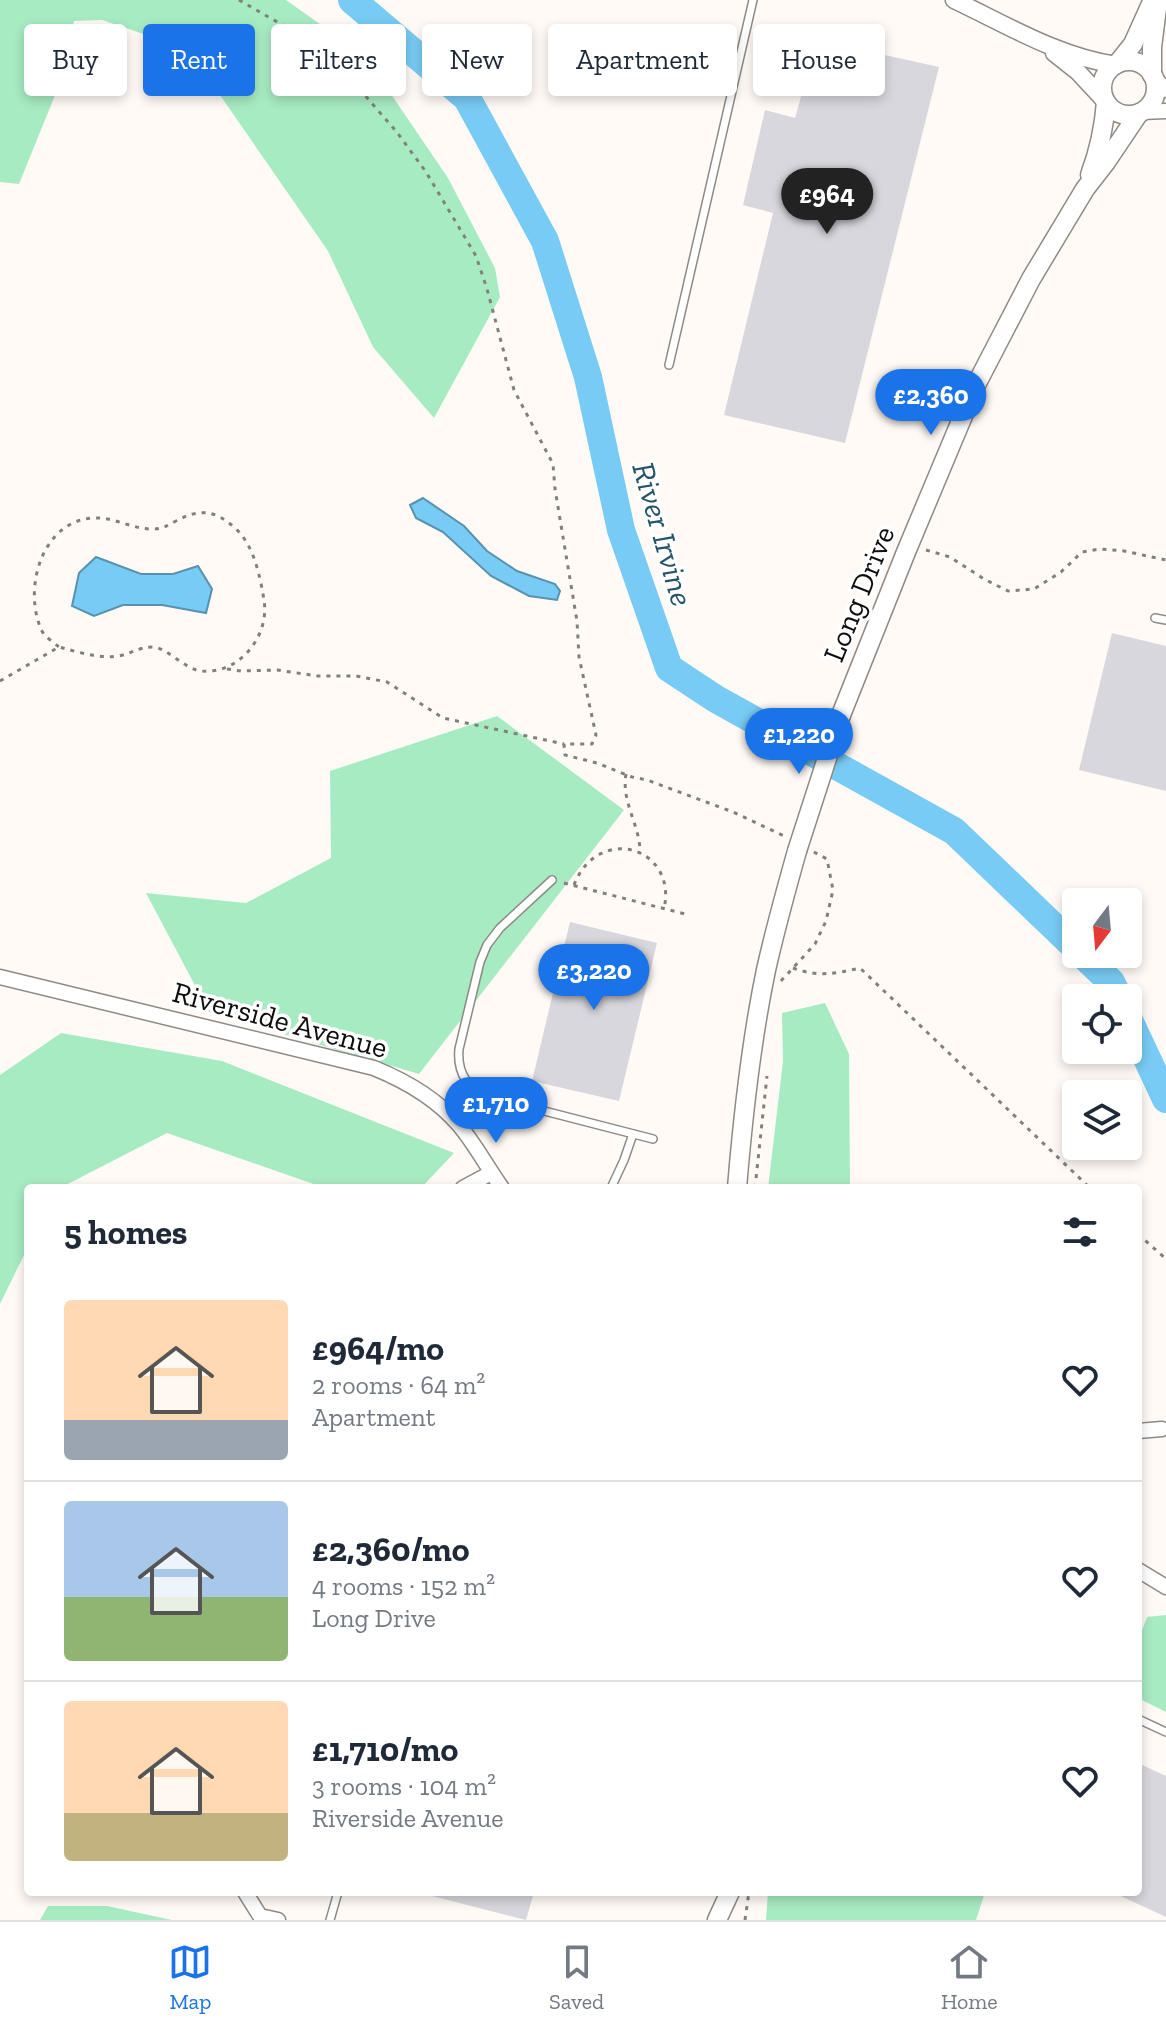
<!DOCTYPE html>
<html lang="en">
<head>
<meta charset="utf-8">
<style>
	:root { --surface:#fff; --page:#f2f2f3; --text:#1f2937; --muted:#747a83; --line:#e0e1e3; --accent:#1a73e8 }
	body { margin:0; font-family:"Zilla Slab",serif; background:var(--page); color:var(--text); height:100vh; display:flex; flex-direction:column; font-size:30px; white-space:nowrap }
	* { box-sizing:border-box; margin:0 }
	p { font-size:26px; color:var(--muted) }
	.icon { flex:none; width:44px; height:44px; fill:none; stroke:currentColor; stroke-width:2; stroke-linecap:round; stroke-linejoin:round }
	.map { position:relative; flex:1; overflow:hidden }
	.sheet { position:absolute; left:24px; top:1184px; width:1118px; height:712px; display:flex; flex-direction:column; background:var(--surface); border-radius:8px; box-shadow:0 4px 12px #0003 }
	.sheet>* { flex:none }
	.banner { position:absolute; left:24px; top:24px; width:1118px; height:72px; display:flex; gap:16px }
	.needle { width:52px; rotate:196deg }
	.buttons { position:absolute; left:1062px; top:888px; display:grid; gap:16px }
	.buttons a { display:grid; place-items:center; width:80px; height:80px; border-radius:8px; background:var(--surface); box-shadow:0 4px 12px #0003; font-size:40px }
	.price { position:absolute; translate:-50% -68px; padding:0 18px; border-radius:28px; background:var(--accent); color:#fff; font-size:26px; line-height:52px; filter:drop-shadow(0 2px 4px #0008) }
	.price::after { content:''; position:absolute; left:50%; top:48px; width:24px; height:18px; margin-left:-12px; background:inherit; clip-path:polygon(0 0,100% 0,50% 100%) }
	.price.current { background:#222; color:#fff }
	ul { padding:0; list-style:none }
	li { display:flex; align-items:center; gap:24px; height:200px; padding:0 40px }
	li+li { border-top:2px solid var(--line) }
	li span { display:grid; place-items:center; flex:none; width:224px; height:160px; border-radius:8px; color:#555 }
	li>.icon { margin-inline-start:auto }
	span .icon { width:96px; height:96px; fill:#fffc; stroke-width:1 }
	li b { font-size:34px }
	h2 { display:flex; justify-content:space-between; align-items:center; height:96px; padding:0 40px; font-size:34px }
	.tag { padding:0 28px; border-radius:8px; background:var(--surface); box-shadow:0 4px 12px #0003; font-size:28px; line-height:72px }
	.tag.current { background:var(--accent); color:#fff }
	.tab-bar { display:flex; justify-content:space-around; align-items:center; height:112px; border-top:2px solid var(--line); background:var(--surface); font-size:22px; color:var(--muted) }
	.tab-bar a { display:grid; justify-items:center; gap:4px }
	.tab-bar .current { color:var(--accent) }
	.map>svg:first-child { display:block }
	.green { fill:#a7ebc3 }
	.water { fill:#78cbf4; stroke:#5892ae; stroke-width:2 }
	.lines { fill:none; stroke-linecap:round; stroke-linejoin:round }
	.river { stroke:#78cbf4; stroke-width:28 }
	.building { fill:#d8d7dd }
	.service-casing { stroke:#8e8a85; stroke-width:10 }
	.minor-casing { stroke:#8e8a85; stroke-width:17 }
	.tertiary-casing { stroke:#8e8a85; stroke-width:19 }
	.secondary-casing { stroke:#8e8a85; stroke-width:21 }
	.path { stroke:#83807c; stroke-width:3; stroke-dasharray:4 6; stroke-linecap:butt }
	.service { stroke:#fff; stroke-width:7 }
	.minor { stroke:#fff; stroke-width:14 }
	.tertiary { stroke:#fff; stroke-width:16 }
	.secondary { stroke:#fff; stroke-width:18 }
	.secondary-bridge-casing { stroke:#8e8a85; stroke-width:21; stroke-linecap:butt }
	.secondary-bridge { stroke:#fff; stroke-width:18 }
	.labels { text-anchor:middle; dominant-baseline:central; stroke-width:7; stroke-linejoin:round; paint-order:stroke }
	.street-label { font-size:30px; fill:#0f0e0c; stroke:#fff }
	.water-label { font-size:32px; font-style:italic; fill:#255469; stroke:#fff }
</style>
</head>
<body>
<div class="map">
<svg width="1166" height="1920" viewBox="0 0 1166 1920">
	<rect width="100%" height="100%" fill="#fffaf5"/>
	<g class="green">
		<path d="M0,0H286L365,56L448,178L495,268L500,297L434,418L373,347L328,251L188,49L102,20L74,21L64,73L19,184L0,182Z"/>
		<path d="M497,716L624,810L419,1074L209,1012L146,893L246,903L331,858L330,771Z"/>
		<path d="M825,1003L849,1054L850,1188H768L783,1061L782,1013Z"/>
		<path d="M61,1033L222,1061L454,1153L421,1188H325L167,1133L60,1188H28V1247L0,1304V1075Z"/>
		<path d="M1166,1615V1712L1138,1698V1641L1147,1617Z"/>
		<path d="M768,1892H985L976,1920H766Z"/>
		<path d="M48,1906H107L172,1920H40Z"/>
	</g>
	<g class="water">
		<path d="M423,498L464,526L487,551L517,571L555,584L560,591L557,600L529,596L491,576L443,532L416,518L410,505Z"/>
		<path d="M96,557L141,574H173L198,566L212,589L206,613L162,605H123L94,616L72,606L79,573Z"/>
	</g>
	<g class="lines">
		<g class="river">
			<path d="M352,0L467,98L545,241L588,377L621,530L669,668L716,699L954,831L1076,948"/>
			<path d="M1082,954L1111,982L1119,998"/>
			<path d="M1128,1018L1166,1099"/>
		</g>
	</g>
	<g class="building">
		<path d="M817,40L939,67L845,443L724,415L773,213L743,205L765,110L795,118Z"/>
		<path d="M1112,633L1166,646V791L1079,770Z"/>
		<path d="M570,922L657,943L619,1101L532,1081Z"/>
		<path d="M1138,1763L1166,1776V1917L1112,1892H1138Z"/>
		<path d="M433,1892H534L526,1920L432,1896Z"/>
	</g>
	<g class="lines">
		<defs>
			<g id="service">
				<path d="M669,365L753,0"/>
				<path d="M1155,618L1166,620"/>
				<path d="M552,880L500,928L487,945L480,962L459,1049C457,1071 466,1087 486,1096L653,1139"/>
				<path d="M611,1188L624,1160L633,1134"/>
				<path d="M1138,1719L1166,1732"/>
				<path d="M330,1920L338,1892"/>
			</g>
			<g id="minor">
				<path d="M1153,76L1166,90"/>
				<path d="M1141,112L1166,111"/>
				<path d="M0,977L374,1068C406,1081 436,1098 459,1125C475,1144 487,1167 502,1188"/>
				<path d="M463,1188L491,1173"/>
				<path d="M1138,1431L1162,1429"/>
				<path d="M1138,1570L1166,1587"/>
				<path d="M245,1892L260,1916L278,1920"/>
			</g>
			<g id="tertiary">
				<path d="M954,0C1007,25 1057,56 1116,65"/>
				<path d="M1054,53L1078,72L1105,101"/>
			</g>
			<g id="secondary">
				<circle cx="1129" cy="88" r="27"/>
				<path d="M1117,64L1133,44L1151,4"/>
				<path d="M1152,75V47L1158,0"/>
				<path d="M1090,175C1099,151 1104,128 1106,102"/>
				<path d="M841,715L906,552L976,385L1031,279L1085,189L1106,162L1139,113"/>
				<path d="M737,1188C743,1115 751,1042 766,970C775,930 786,890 797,851"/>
				<path d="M717,1920L730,1892"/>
			</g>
		</defs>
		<use href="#service" class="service-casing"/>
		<use href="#minor" class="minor-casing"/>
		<use href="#tertiary" class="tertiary-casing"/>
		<use href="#secondary" class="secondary-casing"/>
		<g class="path">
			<path d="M239,0L286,27L321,60L361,91L396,131L426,172L476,256L487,289L514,390L553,464L555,489L577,621L579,657L596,735L592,744H564L565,755L597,763L632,777L647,780L733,812L784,836"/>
			<path d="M926,550L950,557L984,579L1008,591L1034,589L1061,572L1082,552L1100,549L1124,551L1166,560"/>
			<path d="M227,669L241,671L277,670L318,676H356L387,682L443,718L564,744"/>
			<path d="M0,681L59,647C78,652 99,659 118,656C131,654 138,647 153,647C168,648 184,669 201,671C239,675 270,636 264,600C260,576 254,545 235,528C215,510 200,508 176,521C168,525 163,529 154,529C134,530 115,517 94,518C42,520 22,589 42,631C45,637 53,642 59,647"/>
			<path d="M626,774C621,802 640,825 640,852"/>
			<path d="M564,883L685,914"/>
			<path d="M574,885C598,823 678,847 664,909"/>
			<path d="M793,968C818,977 834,974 860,968L1090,1188"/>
			<path d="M781,981L815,944L826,921L833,890L827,859L812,851"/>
			<path d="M755,1188L767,1076"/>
			<path d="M1138,1234L1166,1259"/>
			<path d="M745,1920L749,1892"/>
		</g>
		<use href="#service" class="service"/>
		<use href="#minor" class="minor"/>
		<use href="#tertiary" class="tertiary"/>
		<use href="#secondary" class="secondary"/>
		<defs>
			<path id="secondary-bridge" d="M797,851L841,715"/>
		</defs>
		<use href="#secondary-bridge" class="secondary-bridge-casing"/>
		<use href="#secondary-bridge" class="secondary-bridge"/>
	</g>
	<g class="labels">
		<g class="street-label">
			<text transform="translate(859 594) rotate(-68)">Long Drive</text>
			<text transform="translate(280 1020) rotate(15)">Riverside Avenue</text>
		</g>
		<g class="water-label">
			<text transform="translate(663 534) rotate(74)">River Irvine</text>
		</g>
	</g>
</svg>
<div class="buttons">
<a><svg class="needle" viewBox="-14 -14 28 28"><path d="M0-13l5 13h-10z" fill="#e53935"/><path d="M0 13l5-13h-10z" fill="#747a83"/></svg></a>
<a><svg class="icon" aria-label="locate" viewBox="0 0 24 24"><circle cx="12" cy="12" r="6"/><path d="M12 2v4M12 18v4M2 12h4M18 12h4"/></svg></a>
<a><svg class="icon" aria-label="layers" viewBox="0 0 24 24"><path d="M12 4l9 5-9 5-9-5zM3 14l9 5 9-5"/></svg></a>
</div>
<b class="price current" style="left:827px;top:236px">£964</b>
<b class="price" style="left:931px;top:437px">£2,360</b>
<b class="price" style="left:799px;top:776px">£1,220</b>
<b class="price" style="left:594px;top:1012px">£3,220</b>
<b class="price" style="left:496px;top:1145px">£1,710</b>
<div class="banner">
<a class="tag">Buy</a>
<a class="tag current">Rent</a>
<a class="tag">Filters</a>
<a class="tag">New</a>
<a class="tag">Apartment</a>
<a class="tag">House</a>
</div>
<section class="sheet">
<h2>5 homes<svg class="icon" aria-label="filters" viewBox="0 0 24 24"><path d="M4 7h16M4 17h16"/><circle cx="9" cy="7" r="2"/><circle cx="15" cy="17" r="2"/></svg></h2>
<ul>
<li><span style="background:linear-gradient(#ffd9b3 75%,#9aa5b1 0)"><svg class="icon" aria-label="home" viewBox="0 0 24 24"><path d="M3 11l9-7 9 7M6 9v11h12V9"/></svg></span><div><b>£964/mo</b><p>2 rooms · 64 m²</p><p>Apartment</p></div><svg class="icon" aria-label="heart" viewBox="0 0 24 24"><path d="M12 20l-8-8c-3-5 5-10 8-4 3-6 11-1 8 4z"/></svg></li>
<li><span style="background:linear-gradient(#a9c7e8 60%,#8fb573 0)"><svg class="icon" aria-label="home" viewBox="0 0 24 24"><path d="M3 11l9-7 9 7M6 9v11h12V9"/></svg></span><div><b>£2,360/mo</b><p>4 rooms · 152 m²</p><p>Long Drive</p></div><svg class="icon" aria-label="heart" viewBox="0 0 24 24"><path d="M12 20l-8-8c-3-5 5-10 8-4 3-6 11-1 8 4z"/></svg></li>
<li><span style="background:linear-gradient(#ffd9b3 70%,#c2b280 0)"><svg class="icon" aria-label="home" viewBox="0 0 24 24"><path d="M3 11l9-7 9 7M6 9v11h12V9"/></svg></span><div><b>£1,710/mo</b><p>3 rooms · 104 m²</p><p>Riverside Avenue</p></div><svg class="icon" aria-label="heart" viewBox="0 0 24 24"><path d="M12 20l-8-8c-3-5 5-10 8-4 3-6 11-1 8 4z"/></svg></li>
</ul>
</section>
</div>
<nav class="tab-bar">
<a class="current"><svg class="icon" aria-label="map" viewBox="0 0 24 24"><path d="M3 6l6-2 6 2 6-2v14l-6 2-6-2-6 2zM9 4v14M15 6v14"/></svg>Map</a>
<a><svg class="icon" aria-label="saved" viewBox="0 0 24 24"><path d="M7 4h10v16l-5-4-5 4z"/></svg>Saved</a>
<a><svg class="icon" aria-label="home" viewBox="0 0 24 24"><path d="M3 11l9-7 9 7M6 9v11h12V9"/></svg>Home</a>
</nav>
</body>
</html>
